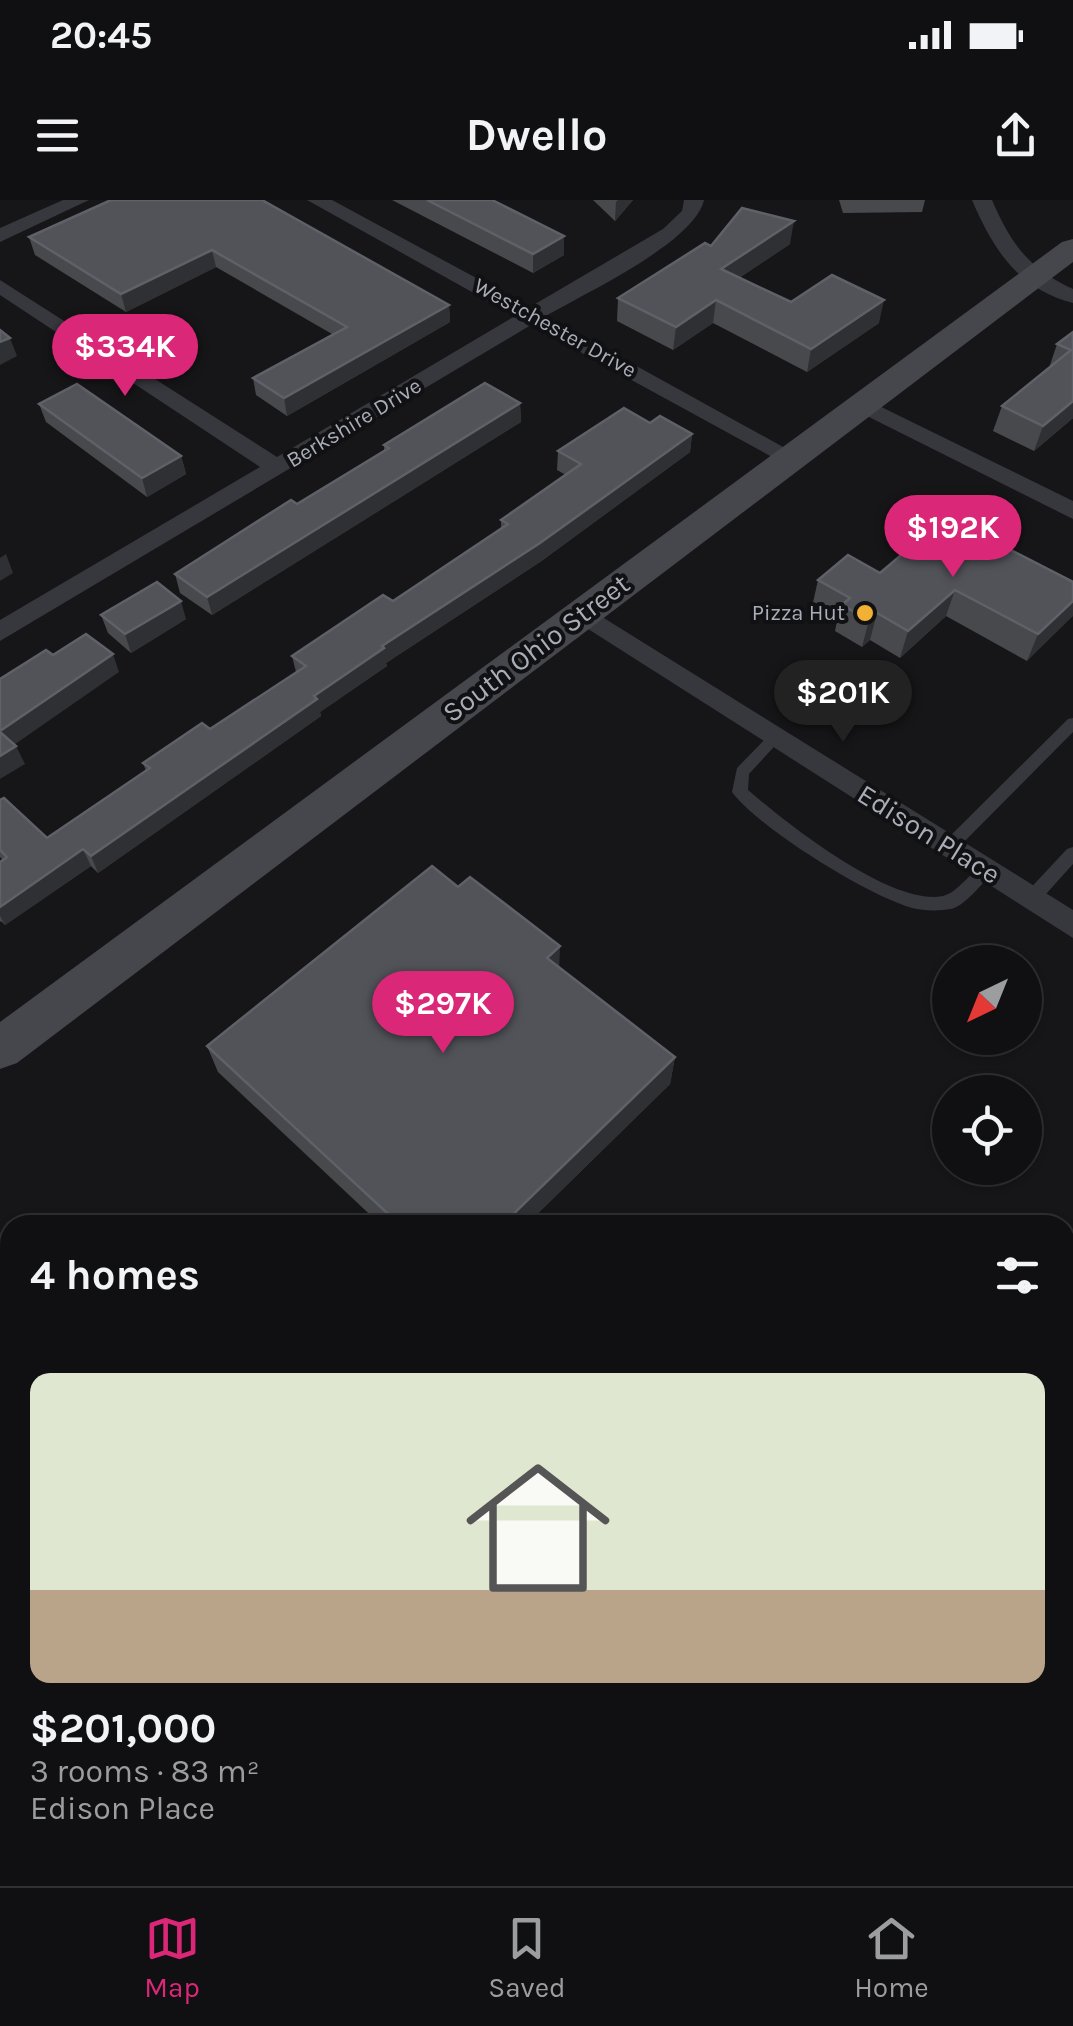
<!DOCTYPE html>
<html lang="en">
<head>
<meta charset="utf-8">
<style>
	:root { --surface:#101012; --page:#1e1e20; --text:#f1f3f6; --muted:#9c9d9f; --line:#303032; --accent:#db2777 }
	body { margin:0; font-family:Karla,sans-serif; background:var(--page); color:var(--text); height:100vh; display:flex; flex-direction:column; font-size:38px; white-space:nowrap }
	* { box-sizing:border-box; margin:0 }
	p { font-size:32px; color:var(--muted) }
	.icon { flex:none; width:55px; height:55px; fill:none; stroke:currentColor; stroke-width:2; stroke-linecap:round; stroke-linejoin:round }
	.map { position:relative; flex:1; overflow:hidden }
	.drawer { position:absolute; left:0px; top:1015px; width:1075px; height:672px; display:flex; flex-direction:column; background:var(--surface); border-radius:30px 30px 0 0; box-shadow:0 2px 8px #0004,0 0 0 2px var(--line) }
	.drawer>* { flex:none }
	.needle { width:65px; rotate:223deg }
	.tools { position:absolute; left:932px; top:745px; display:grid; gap:20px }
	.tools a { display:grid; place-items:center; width:110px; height:110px; border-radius:50%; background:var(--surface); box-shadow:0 2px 8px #0004,0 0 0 2px var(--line); font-size:50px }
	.price { position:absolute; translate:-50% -85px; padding:0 22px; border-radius:35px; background:var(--accent); color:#fff; font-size:32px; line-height:65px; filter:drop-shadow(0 2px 5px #0008) }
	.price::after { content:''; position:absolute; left:50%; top:60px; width:30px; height:22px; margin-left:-15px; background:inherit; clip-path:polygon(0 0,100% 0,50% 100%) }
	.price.active { background:#222; color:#fff }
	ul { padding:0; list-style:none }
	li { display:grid; align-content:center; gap:20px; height:530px; padding:0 30px }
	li+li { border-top:2px solid var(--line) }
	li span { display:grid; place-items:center; height:310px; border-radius:20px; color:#555 }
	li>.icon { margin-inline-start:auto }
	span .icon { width:180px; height:180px; fill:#fffc; stroke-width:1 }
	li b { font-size:42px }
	h2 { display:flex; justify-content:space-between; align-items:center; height:120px; padding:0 30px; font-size:42px }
	.status { display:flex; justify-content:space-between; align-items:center; height:70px; padding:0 50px; background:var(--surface); direction:ltr }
	.status svg { height:28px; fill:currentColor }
	header { display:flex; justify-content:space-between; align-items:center; height:130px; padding:0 30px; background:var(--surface); font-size:45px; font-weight:700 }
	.menu { display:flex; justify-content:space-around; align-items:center; height:140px; border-top:2px solid var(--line); background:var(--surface); font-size:28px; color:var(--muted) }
	.menu a { display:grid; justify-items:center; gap:5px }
	.menu .active { color:var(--accent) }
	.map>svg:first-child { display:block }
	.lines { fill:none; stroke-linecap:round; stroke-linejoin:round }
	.lane { fill:#37383d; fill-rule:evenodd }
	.street { fill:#37383d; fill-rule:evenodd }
	.secondary { fill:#45474d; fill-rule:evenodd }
	.wall { fill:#47494d }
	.shaded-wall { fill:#2f3033 }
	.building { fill:#525359; stroke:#5f6168; stroke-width:2.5 }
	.poi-dot { fill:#f2b134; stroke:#111113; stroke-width:4 }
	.labels { text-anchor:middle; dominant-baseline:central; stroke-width:8; stroke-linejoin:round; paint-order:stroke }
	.far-street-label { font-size:22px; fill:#a8adb8; stroke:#111113 }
	.far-poi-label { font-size:22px; fill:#a8adb8; stroke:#111113; text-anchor:end }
	.street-label { font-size:28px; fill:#a8adb8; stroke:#111113 }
</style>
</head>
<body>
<div class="status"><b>20:45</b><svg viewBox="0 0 49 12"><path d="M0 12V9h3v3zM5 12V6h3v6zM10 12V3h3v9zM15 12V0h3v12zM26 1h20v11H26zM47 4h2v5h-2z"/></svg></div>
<header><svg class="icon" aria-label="menu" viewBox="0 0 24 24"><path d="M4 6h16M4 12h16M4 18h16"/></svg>Dwello<svg class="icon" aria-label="share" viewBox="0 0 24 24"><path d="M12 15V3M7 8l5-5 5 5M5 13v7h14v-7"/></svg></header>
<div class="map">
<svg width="1073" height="1686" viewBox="0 0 1073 1686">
	<rect width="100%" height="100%" fill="#161618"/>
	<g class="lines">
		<g class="lane">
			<path d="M1073,518V532L955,651H943L941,647L943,643L1068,519Z"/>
			<path d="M776,531L783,537L749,574L748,590C786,623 892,707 943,696C959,692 970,671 986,664L992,666L994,670L992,674C981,684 965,706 951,709C939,711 924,711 912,708C867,695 760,629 732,592L737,568L771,533Z"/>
			<path d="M1073,647V664L1037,704H1025L1023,699L1025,694L1067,649Z"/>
			<path d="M0,1385L10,1391V1420L0,1414Z"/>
			<rect x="0" y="1481" width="10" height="22"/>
		</g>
		<g class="street">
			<path d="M63,0H89L0,42V28Z"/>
			<path d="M307,0H332L530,107L663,29L682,11L684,0H704C694,43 585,93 546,116L803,258L799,263H783L531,125L0,441V420L260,267L0,95V80L277,257L515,116Z"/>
			<path d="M972,0H992C1011,44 1029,69 1073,89V103C1018,89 993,49 972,0Z"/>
			<path d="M863,198L1073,301V319L855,210L852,205L855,200Z"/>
			<path d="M583,405L1073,710V738L574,420L570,414L574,408Z"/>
		</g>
		<path class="secondary" d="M1073,39V62L17,863L0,869V822L1062,42Z"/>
	</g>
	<g class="wall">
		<path d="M111,0L449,105L450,122L287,216L256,195L253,178L332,134L216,67L126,112L35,55L29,37Z"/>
		<path d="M392,0H492L564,36V55L533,73Z"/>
		<path d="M593,0H633L615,21Z"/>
		<path d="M839,0H925L922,12L843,13Z"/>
		<path d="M790,44L739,78L791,102L879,123L807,172L713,123L673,150L617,121L618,98Z"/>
		<path d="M1073,132V218L1034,251L993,231L1002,206L1049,168L1057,144Z"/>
		<path d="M520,203L521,222L212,415L180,393L175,374L297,304L384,251V245Z"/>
		<path d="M39,204L181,256L186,274L147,297L46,222Z"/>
		<path d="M650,223L692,234L690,252L540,362L386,463L387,466L320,512L321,516L98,673L91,666L5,725L1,721L0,722V662L3,660L0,657V600L47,638L146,571L143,563L210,529L296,472L292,456L393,401L501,329V320L566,275L557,270L558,251Z"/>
		<path d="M966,327L1073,382L1027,461L946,416L900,458L870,440L862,447L835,431L837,421L812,407L818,380L880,373Z"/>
		<path d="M101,415L186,419L131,453L108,433Z"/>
		<path d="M559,768L675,857L670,884L526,1025H381L218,872L207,846Z"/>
		<path d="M847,1678H991L1000,1686H855Z"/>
	</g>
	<g class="shaded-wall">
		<path d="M618,0H633L615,21L616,2Z"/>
		<path d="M794,21L790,44L718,92L721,69Z"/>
		<path d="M564,36V55L533,73V54Z"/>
		<path d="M212,50L216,67L126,112L121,94Z"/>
		<path d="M716,100L713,123L673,150L676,127Z"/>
		<path d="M884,100L879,123L807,172L811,149Z"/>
		<path d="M449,105L450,122L287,216L284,198Z"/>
		<path d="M10,138L17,156L0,165V142Z"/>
		<path d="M1073,201V218L1034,251L1043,226Z"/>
		<path d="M520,203L521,222L212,415L207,397Z"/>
		<path d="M692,234L690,252L540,362L386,463L387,466L320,512L321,516L98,673L91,656L382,446Z"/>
		<path d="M181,256L186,274L147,297L142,278Z"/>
		<path d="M6,354L13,373L0,381V358Z"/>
		<path d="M955,390L946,416L900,458L908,431Z"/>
		<path d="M181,401L186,419L131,453L125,434Z"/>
		<path d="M1073,401V416L1027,461L1038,434Z"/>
		<path d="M877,413L870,440L862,447L869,420Z"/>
		<path d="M113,454L119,472L8,549L0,531Z"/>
		<path d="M16,546L25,564L0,579V556Z"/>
		<path d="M83,649L91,666L5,725L0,716V707Z"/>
		<path d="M560,746L559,775L547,758Z"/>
		<path d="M675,857L670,884L526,1025H502Z"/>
	</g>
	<g class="building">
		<path d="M111,0H262L449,105L284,198L253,178L347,127L212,50L121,94L29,37Z"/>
		<path d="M427,0H492L564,36L533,54Z"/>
		<path d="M742,8L794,21L721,69L791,102L832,75L884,100L811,149L716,100L676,127L618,98L705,43L711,46Z"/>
		<path d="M0,130L10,138L0,142Z"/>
		<path d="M1073,132V201L1043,226L1002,206L1071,150L1057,144Z"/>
		<path d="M485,183L520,203L207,397L175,374L291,300L297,304L389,248L384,245Z"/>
		<path d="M77,184L181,256L142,278L39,204Z"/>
		<path d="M624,208L650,223L660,216L692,234L540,343L382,446L384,448L314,496L317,499L91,656L83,649L0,707V662L7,657L0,650V600L4,598L47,638L150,568L143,563L202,523L210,529L306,466L292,456L383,395L393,401L508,324L501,320L581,264L558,251Z"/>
		<path d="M959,306L966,327L1073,382V401L1038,434L955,390L908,431L877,413L869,420L842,405L850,398L818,380L848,355L880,373Z"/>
		<path d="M157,382L181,401L125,434L101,415Z"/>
		<path d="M86,434L113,454L0,531V479L46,450L53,455Z"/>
		<path d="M0,532L16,546L0,556Z"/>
		<path d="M432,666L458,687L470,677L560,746L547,758L675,857L502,1025H400L207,846Z"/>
		<path d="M856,1678H991L1000,1686H865Z"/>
	</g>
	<circle class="poi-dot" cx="865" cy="413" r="10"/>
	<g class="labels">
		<g class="far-street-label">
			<text transform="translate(555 128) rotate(29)">Westchester Drive</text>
			<text transform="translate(354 223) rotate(-31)">Berkshire Drive</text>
		</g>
		<g class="far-poi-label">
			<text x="845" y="413">Pizza Hut</text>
		</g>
		<g class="street-label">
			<text transform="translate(536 448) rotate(-37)">South Ohio Street</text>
			<text transform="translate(929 634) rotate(32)">Edison Place</text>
		</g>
	</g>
</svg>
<div class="tools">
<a><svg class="needle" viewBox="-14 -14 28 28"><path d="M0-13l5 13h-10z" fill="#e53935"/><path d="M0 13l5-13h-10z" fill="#9c9d9f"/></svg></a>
<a><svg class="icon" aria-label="locate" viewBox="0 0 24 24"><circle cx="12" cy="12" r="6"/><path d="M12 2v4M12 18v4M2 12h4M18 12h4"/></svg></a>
</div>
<b class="price" style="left:125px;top:199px">$334K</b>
<b class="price" style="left:953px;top:380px">$192K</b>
<b class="price active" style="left:843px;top:545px">$201K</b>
<b class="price" style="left:443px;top:856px">$297K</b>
<section class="drawer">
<h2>4 homes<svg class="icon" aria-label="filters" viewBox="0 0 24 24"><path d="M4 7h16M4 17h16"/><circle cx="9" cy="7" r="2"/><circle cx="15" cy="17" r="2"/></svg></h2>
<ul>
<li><span style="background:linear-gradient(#dfe7d0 70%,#b9a48a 0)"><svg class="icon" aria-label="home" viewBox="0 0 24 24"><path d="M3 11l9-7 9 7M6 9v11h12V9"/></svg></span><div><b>$201,000</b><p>3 rooms · 83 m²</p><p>Edison Place</p></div></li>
</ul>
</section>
</div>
<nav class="menu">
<a class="active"><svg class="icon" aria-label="map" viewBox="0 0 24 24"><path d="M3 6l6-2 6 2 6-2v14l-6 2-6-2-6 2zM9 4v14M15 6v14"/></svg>Map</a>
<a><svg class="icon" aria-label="saved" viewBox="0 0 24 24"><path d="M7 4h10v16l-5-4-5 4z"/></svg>Saved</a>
<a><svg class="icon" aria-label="home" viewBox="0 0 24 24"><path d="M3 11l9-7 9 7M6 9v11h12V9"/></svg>Home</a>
</nav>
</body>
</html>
